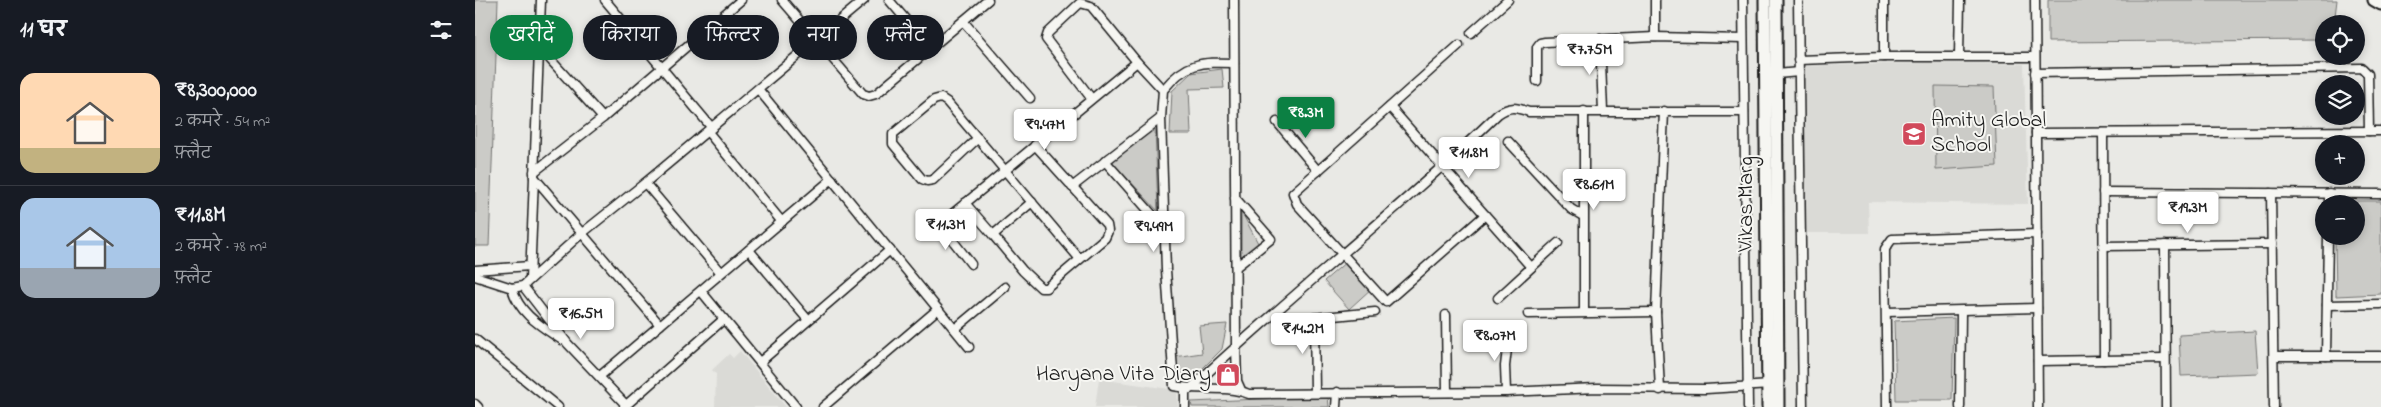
<!DOCTYPE html>
<html lang="hi">
<head>
<meta charset="utf-8">
<style>
	:root { --surface:#171b24; --page:#20242c; --text:#f1f3f6; --muted:#9ea1a6; --line:#363941; --accent:#0b8043 }
	body { margin:0; font-family:"Indie Flower","Playpen Sans Deva",sans-serif; background:var(--page); color:var(--text); height:100vh; display:flex; flex-direction:column; font-size:19px; white-space:nowrap }
	* { box-sizing:border-box; margin:0 }
	p { font-size:16px; color:var(--muted) }
	.icon { flex:none; width:28px; height:28px; fill:none; stroke:currentColor; stroke-width:2; stroke-linecap:round; stroke-linejoin:round }
	.map { position:relative; flex:1; overflow:hidden }
	.panel { display:flex; flex-direction:column; background:var(--surface); width:475px }
	.panel>* { flex:none }
	.banner { position:absolute; left:15px; top:15px; width:475px; height:45px; display:flex; gap:10px }
	.tools { position:absolute; left:1840px; top:15px; display:grid; gap:10px }
	.tools a { display:grid; place-items:center; width:50px; height:50px; border-radius:50%; background:var(--surface); box-shadow:0 2px 8px #0003; font-size:25px }
	.price { position:absolute; translate:-50% -42px; padding:0 11px; border-radius:5px; background:#fff; color:#222; font-size:16px; line-height:32px; filter:drop-shadow(0 1px 2px #0008) }
	.price::after { content:''; position:absolute; left:50%; top:30px; width:15px; height:11px; margin-left:-8px; background:inherit; clip-path:polygon(0 0,100% 0,50% 100%) }
	.price.active { background:var(--accent); color:#fff }
	ul { padding:0; list-style:none }
	li { display:flex; align-items:center; gap:15px; height:125px; padding:0 20px }
	li+li { border-top:1px solid var(--line) }
	li span { display:grid; place-items:center; flex:none; width:140px; height:100px; border-radius:15px; color:#555 }
	li>.icon { margin-inline-start:auto }
	span .icon { width:60px; height:60px; fill:#fffc; stroke-width:1 }
	li b { font-size:21px }
	h2 { display:flex; justify-content:space-between; align-items:center; height:60px; padding:0 20px; font-size:21px }
	.pill { padding:0 18px; border-radius:22px; background:var(--surface); box-shadow:0 2px 8px #0003; font-size:18px; line-height:45px }
	.pill.active { background:var(--accent); color:#fff }
	main { display:flex; flex:1; min-height:0 }
	.map>svg:first-child { display:block }
	.built { fill:#dadad6 }
	.green { fill:#cbcbc7; stroke:#747472 }
	.lines { fill:none; stroke-linecap:round; stroke-linejoin:round }
	.street-casing { stroke:#1c1c1c; stroke-width:11 }
	.secondary-casing { stroke:#1c1c1c; stroke-width:15 }
	.street { stroke:#f6f6f2; stroke-width:8 }
	.secondary { stroke:#f6f6f2; stroke-width:11 }
	.labels { text-anchor:middle; dominant-baseline:central; stroke-width:4; stroke-linejoin:round; paint-order:stroke }
	.poi-label { font-size:22px; fill:#1c1c1c; stroke:#f6f6f2; text-anchor:start }
	.street-label { font-size:22px; fill:#1c1c1c; stroke:#f6f6f2 }
</style>
</head>
<body>
<main>
<section class="panel">
<h2>11 घर<svg class="icon" aria-label="filters" viewBox="0 0 24 24"><path d="M4 7h16M4 17h16"/><circle cx="9" cy="7" r="2"/><circle cx="15" cy="17" r="2"/></svg></h2>
<ul>
<li><span style="background:linear-gradient(#ffd9b3 75%,#c2b280 0)"><svg class="icon" aria-label="home" viewBox="0 0 24 24"><path d="M3 11l9-7 9 7M6 9v11h12V9"/></svg></span><div><b>₹8,300,000</b><p>2 कमरे · 54 m²</p><p>फ़्लैट</p></div></li>
<li><span style="background:linear-gradient(#a9c7e8 70%,#9aa5b1 0)"><svg class="icon" aria-label="home" viewBox="0 0 24 24"><path d="M3 11l9-7 9 7M6 9v11h12V9"/></svg></span><div><b>₹11.8M</b><p>2 कमरे · 78 m²</p><p>फ़्लैट</p></div></li>
</ul>
</section>
<div class="map">
<svg width="1906" height="407" viewBox="0 0 1906 407">
	<rect width="100%" height="100%" fill="#e9e9e5"/>
	<filter id="ink" filterUnits="userSpaceOnUse"><feTurbulence type="fractalNoise" baseFrequency=".02" numOctaves="2"/><feDisplacementMap in="SourceGraphic" scale="10" xChannelSelector="R" yChannelSelector="G"/><feConvolveMatrix kernelMatrix="1 2 1 2 8 2 1 2 1" color-interpolation-filters="sRGB"/></filter>
	<g filter="url(#ink)">
		<g class="built">
			<path d="M1452,63L1549,64L1553,204L1393,202L1394,233H1329L1327,66Z"/>
			<path d="M265,351L311,407H240L241,374L237,370L254,354L258,358Z"/>
			<path d="M624,379L702,390L703,407H620Z"/>
		</g>
		<g class="green">
			<path d="M0,0H23L14,246H0Z"/>
			<path d="M1573,0H1862L1859,24H1849V40L1573,42Z"/>
			<path d="M747,69L749,88L714,89L716,134H695L697,91L716,73Z"/>
			<path d="M1460,86L1519,87L1522,166L1461,170Z"/>
			<path d="M680,128L683,211L636,161Z"/>
			<path d="M1859,201H1906V294L1861,296L1860,236H1881V204H1859Z"/>
			<path d="M766,211L784,245L766,260Z"/>
			<path d="M872,261L897,288L874,309L849,281Z"/>
			<path d="M1479,318L1477,400H1421L1419,321Z"/>
			<path d="M752,324L747,349L718,378C705,374 701,371 699,357L727,353L724,326Z"/>
			<path d="M1780,331L1783,373L1706,376L1704,335Z"/>
			<path d="M853,396L854,407H717L716,402Z"/>
		</g>
		<g class="lines">
			<defs>
				<g id="street">
					<path d="M130,0L237,128"/>
					<path d="M307,0L388,94L394,96L401,94L513,0"/>
					<path d="M414,0L454,47"/>
					<path d="M759,0L761,346L762,381L766,390"/>
					<path d="M1268,0L1273,407"/>
					<path d="M1323,0L1328,407"/>
					<path d="M1409,0V57"/>
					<path d="M1560,0L1563,407"/>
					<path d="M488,21L555,98"/>
					<path d="M996,33L1033,0"/>
					<path d="M1180,37V0"/>
					<path d="M1125,39L1128,111"/>
					<path d="M984,45L818,193L822,204L911,302L1010,215"/>
					<path d="M65,48L128,118"/>
					<path d="M1484,56L1485,0"/>
					<path d="M1323,60L1409,57H1560"/>
					<path d="M1560,73L1887,68L1893,74L1894,131"/>
					<path d="M1302,74L1324,72"/>
					<path d="M1062,81V47L1065,43L1070,42L1180,37L1268,39"/>
					<path d="M283,89L494,347"/>
					<path d="M616,98L571,39L573,33L605,3L616,6L662,62L688,90"/>
					<path d="M915,107L1056,267"/>
					<path d="M1109,111V312"/>
					<path d="M686,118L691,270L699,386C724,391 751,385 774,394L1031,392L1122,388L1231,389L1296,385"/>
					<path d="M802,122L843,171"/>
					<path d="M233,132L307,222"/>
					<path d="M1561,133L1906,131"/>
					<path d="M1628,133L1629,360"/>
					<path d="M503,138L458,180L452,181L447,179L418,144V134L459,100L466,98L472,102L604,258"/>
					<path d="M1033,141L1096,209L1108,216"/>
					<path d="M630,161L689,228"/>
					<path d="M59,172L128,118L266,0"/>
					<path d="M59,177L185,325"/>
					<path d="M170,183L246,273"/>
					<path d="M597,187L686,118L688,90C711,62 726,62 759,63"/>
					<path d="M1628,192L1906,194"/>
					<path d="M1796,193L1799,407"/>
					<path d="M760,198L796,239L761,267"/>
					<path d="M490,203L518,235L557,202"/>
					<path d="M1854,204V193"/>
					<path d="M518,235L548,271L566,288H571L630,238L633,231L632,225L560,145"/>
					<path d="M1690,245L1691,407"/>
					<path d="M1628,246L1797,244"/>
					<path d="M274,250L333,320"/>
					<path d="M496,264L465,224L662,62"/>
					<path d="M0,270L55,266"/>
					<path d="M0,276L37,288L48,286L106,234L170,183L389,0"/>
					<path d="M55,279L66,0"/>
					<path d="M48,286L93,344L151,405"/>
					<path d="M37,288C44,314 66,326 87,340"/>
					<path d="M226,291L321,407"/>
					<path d="M1023,298L1083,243"/>
					<path d="M1852,305L1906,304"/>
					<path d="M1412,312L1562,308"/>
					<path d="M1053,314L1181,312"/>
					<path d="M971,315L972,392"/>
					<path d="M481,328L530,287"/>
					<path d="M0,339L83,407"/>
					<path d="M1799,356H1906"/>
					<path d="M1851,356L1853,236"/>
					<path d="M1563,361L1690,359"/>
					<path d="M285,362L415,250"/>
					<path d="M125,376L357,179"/>
					<path d="M710,388V407"/>
					<path d="M715,389C815,295 924,210 1023,114C1035,106 1040,107 1054,112H1269"/>
					<path d="M1185,390L1181,312L1189,111"/>
					<path d="M840,392L839,318L900,312"/>
					<path d="M1031,392L1030,366L1034,332"/>
					<path d="M0,404L3,407"/>
					<path d="M149,407L249,319"/>
					<path d="M348,407L463,309"/>
					<path d="M861,407L862,392"/>
					<path d="M1412,407L1410,256V249L1417,239L1562,234"/>
					<path d="M1485,407L1486,311"/>
				</g>
				<g id="secondary">
					<path d="M1290,0L1293,407"/>
					<path d="M1301,0L1303,407"/>
					<path d="M1899,0L1906,4"/>
				</g>
			</defs>
			<use href="#street" class="street-casing"/>
			<use href="#secondary" class="secondary-casing"/>
			<use href="#street" class="street"/>
			<use href="#secondary" class="secondary"/>
		</g>
	</g>
	<defs>
		<symbol id="school-square" viewBox="-11 -11 22 22"><rect x="-9" y="-9" width="18" height="18" rx="4" fill="#d1495b" stroke="#f6f6f2"/><path d="M0-5L7-2L0 1L-7-2ZM-4 1L0 2.5L4 1V4Q0 6-4 4Z" fill="#fff"/></symbol>
		<symbol id="shop-square" viewBox="-11 -11 22 22"><rect x="-9" y="-9" width="18" height="18" rx="4" fill="#d1495b" stroke="#f6f6f2"/><path d="M-5-2.5h2.3a2.7 3.5 0 0 1 5.4 0H5L5.5 6h-11ZM-1.5-2.5h3a1.5 2.3 0 0 0-3 0Z" fill="#fff"/></symbol>
	</defs>
	<g fill-rule="evenodd">
		<use href="#school-square" x="1425" y="120" width="28" height="28"/>
		<use href="#shop-square" x="739" y="361" width="28" height="28"/>
	</g>
	<g class="labels">
		<g class="poi-label">
			<text x="1456" y="121">Amity Global<tspan x="1456" dy="25">School</tspan></text>
			<text x="736" y="375" text-anchor="end">Haryana Vita Diary</text>
		</g>
		<g class="street-label">
			<text transform="translate(1272 204) rotate(-90)">Vikas Marg</text>
		</g>
	</g>
</svg>
<div class="tools">
<a><svg class="icon" aria-label="locate" viewBox="0 0 24 24"><circle cx="12" cy="12" r="6"/><path d="M12 2v4M12 18v4M2 12h4M18 12h4"/></svg></a>
<a><svg class="icon" aria-label="layers" viewBox="0 0 24 24"><path d="M12 4l9 5-9 5-9-5zM3 14l9 5 9-5"/></svg></a>
<a>+</a>
<a>−</a>
</div>
<b class="price" style="left:1115px;top:76px">₹7.75M</b>
<b class="price active" style="left:831px;top:139px">₹8.3M</b>
<b class="price" style="left:570px;top:151px">₹9.47M</b>
<b class="price" style="left:994px;top:179px">₹11.8M</b>
<b class="price" style="left:1119px;top:211px">₹8.61M</b>
<b class="price" style="left:1713px;top:234px">₹19.3M</b>
<b class="price" style="left:471px;top:251px">₹11.3M</b>
<b class="price" style="left:679px;top:253px">₹9.49M</b>
<b class="price" style="left:106px;top:340px">₹16.5M</b>
<b class="price" style="left:828px;top:355px">₹14.2M</b>
<b class="price" style="left:1020px;top:362px">₹8.07M</b>
<div class="banner">
<a class="pill active">खरीदें</a>
<a class="pill">किराया</a>
<a class="pill">फ़िल्टर</a>
<a class="pill">नया</a>
<a class="pill">फ़्लैट</a>
</div>
</div>
</main>
</body>
</html>
